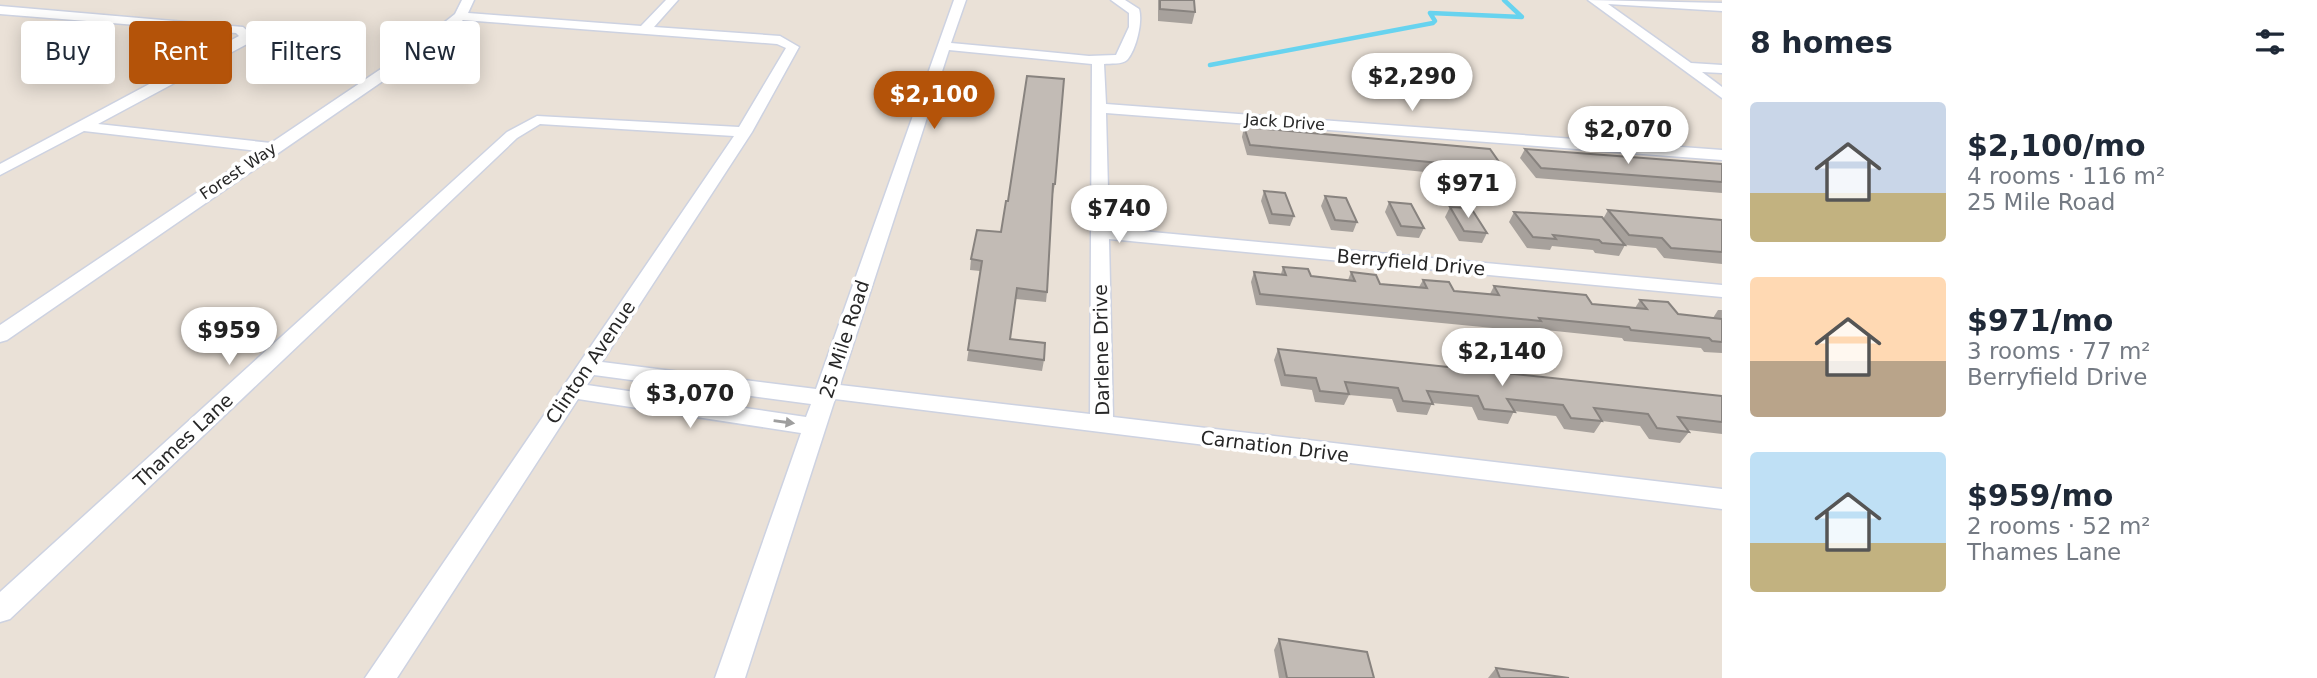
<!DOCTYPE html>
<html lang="en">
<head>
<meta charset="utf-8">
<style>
	:root { --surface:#fff; --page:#f2f2f3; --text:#1f2937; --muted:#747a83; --accent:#b45309 }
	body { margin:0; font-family:"DejaVu Sans",sans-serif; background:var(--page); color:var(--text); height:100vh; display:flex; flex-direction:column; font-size:26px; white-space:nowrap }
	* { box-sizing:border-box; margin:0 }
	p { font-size:23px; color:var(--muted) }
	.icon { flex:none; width:38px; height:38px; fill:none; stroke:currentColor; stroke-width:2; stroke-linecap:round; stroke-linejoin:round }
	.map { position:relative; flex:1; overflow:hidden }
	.panel { display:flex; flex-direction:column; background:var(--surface); width:595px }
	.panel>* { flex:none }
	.top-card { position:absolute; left:21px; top:21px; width:665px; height:63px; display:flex; gap:14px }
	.price { position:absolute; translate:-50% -60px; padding:0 16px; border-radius:24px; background:#fff; color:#222; font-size:23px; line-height:46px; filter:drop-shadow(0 2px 4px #0008) }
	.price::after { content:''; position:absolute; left:50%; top:42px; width:21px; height:16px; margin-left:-10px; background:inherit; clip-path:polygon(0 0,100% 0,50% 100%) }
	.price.selected { background:var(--accent); color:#fff }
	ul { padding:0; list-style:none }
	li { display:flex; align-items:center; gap:21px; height:175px; padding:0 28px }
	li span { display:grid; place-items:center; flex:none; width:196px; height:140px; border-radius:7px; color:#555 }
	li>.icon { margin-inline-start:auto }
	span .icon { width:84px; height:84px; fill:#fffc; stroke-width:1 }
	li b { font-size:30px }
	h2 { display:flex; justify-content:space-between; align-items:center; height:84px; padding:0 28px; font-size:30px }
	.chip { padding:0 24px; border-radius:7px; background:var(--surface); box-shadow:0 4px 18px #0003; font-size:24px; line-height:63px }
	.chip.selected { background:var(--accent); color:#fff }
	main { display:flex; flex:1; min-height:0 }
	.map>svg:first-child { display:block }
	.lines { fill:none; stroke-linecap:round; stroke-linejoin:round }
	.stream { stroke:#67d3ef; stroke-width:4.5 }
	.minor-casing { stroke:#cdd2e1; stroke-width:3 }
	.minor { fill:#fff; fill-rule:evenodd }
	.wall { fill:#a7a19c }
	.building { fill:#c2bbb5; stroke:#88837f; stroke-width:2 }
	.oneway { fill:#9e9e9e }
	.labels { text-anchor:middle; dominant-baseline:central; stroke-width:7; stroke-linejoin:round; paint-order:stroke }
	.far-street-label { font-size:16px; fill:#272727; stroke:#fff }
	.street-label { font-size:19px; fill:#272727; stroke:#fff }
</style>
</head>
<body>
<main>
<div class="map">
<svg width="1722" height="678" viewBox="0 0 1722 678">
	<rect width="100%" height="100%" fill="#eae1d7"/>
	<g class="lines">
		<path class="stream" d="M1210,65L1433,23L1435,21L1430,13L1522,17L1504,0"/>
		<defs>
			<g id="minor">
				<path d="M462,0H474L468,13L641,26L666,0H678L654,27L780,36L799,47L752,132L602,362L816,389L954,0H966L951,43L1089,56L1116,55L1129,27V13L1111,0H1125L1139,9C1143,22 1136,50 1127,60C1122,65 1110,63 1104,64L1106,104L1722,150V160L1106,113L1109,228L1722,285V297L1109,239L1113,417L1722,489V509L835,399L745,678H715L801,433L578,399L397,678H365L734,136L540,124L517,138L10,619L0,622V592L507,132L537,116L739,127L786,48L777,44L463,20L425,52L7,340L0,342V325L259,151L84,131L0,175V164L239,36L236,33L0,14V6L243,27L252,35L247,44L98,124L271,143L415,46L455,14ZM949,50L1092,64L1090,414L840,385ZM594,375L811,404L806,417L587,385Z"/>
				<path d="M1588,0L1722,3V11L1608,4L1691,63L1722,65V73L1702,72L1722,87V98Z"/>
			</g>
		</defs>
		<use href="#minor" class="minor-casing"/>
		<use href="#minor" class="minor"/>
	</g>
	<g class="wall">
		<path d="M1158,0H1194L1195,12L1192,24L1158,21Z"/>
		<path d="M1027,76L1055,184L1053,194H1052L1047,292L1046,302L1015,299L1010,339L1044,360L1042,371L967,361L980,271L970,270L971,259L1001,232L1008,201Z"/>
		<path d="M1244,127L1504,169L1499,179L1247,155L1242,137Z"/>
		<path d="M1525,149L1722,164V193L1536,178L1520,158Z"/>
		<path d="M1264,191L1294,216L1290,226L1269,224L1261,201Z"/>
		<path d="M1325,196L1357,222L1353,232L1331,230L1321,206Z"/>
		<path d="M1389,202L1424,228L1419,238L1397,236L1385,212Z"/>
		<path d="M1450,207L1487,233L1482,243L1459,241L1445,217Z"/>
		<path d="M1608,210L1722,220V264L1664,258L1656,248L1625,245L1619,256L1595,253L1593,250L1552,246L1550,250L1527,248L1509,222L1514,212L1603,219Z"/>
		<path d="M1283,267L1311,276L1348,280L1351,272L1380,284L1419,287L1423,280L1454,291L1490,294L1494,286L1592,304L1635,308L1640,300L1678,314L1713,318L1718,310H1722V353L1704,352L1701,348L1624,341L1622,338L1536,329L1535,332L1256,305L1251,282L1254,272L1281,274Z"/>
		<path d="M1278,349L1722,396V434L1688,430L1689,432L1680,443L1649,439L1640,426L1602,421L1594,433L1564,429L1556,416L1514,411L1508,424L1478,420L1472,407L1432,403L1427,415L1397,412L1392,399L1349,395L1344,405L1315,402L1312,390L1281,386L1274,360Z"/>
		<path d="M1279,639L1374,678H1279L1274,650Z"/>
		<path d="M1496,668L1569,678H1488Z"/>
	</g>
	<g class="building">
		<path d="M1160,0H1194L1195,12L1160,9Z"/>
		<path d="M1027,76L1064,79L1055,184H1053L1047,292L1017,288L1010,339L1045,343L1044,360L968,350L982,261L971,259L977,230L1001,232L1006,201H1008Z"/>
		<path d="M1244,127L1490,149L1504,169L1250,145Z"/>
		<path d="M1525,149L1722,164V182L1541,168Z"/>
		<path d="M1264,191L1285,193L1294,216L1272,214Z"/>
		<path d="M1325,196L1346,198L1357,222L1335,220Z"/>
		<path d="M1389,202L1411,204L1424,228L1401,226Z"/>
		<path d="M1450,207L1471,208L1487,233L1464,231Z"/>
		<path d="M1608,210L1722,220V252L1671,248L1662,238L1629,235Z"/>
		<path d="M1514,212L1602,217L1625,245L1602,243L1599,240L1553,235L1556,239L1533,237Z"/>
		<path d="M1283,267L1308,269L1311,276L1355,281L1351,272L1376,275L1380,284L1427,288L1423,280L1449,282L1454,291L1499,295L1494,286L1586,295L1592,304L1647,309L1640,300L1668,302L1678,314L1722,319V342L1712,341L1709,338L1631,330L1629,327L1539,318L1541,321L1260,294L1254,272L1286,275Z"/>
		<path d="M1278,349L1722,396V422L1678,417L1689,432L1657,428L1648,414L1594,408L1602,421L1571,418L1563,405L1507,399L1515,412L1484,409L1478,396L1427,391L1433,404L1403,401L1398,388L1345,382L1349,394L1320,391L1316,378L1285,375Z"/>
		<path d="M1279,639L1367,652L1374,678H1287Z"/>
		<path d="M1496,668L1569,678H1500Z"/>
	</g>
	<defs><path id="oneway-solid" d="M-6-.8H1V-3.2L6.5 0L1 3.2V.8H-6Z" transform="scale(1.75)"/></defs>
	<use class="oneway" href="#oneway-solid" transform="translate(784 422) rotate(8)"/>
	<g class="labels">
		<g class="far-street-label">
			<text transform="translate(1285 122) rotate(4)">Jack Drive</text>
			<text transform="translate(238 171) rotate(-34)">Forest Way</text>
		</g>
		<g class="street-label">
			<text transform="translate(1411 262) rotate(5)">Berryfield Drive</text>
			<text transform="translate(844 339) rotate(-72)">25 Mile Road</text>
			<text transform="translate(1101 350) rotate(-91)">Darlene Drive</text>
			<text transform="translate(590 362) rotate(-56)">Clinton Avenue</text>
			<text transform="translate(183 440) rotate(-43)">Thames Lane</text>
			<text transform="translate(1275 446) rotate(7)">Carnation Drive</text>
		</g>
	</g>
</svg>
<b class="price" style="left:1412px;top:113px">$2,290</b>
<b class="price selected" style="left:934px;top:131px">$2,100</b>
<b class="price" style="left:1628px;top:166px">$2,070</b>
<b class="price" style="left:1468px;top:220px">$971</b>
<b class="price" style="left:1119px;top:245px">$740</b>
<b class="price" style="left:229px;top:367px">$959</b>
<b class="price" style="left:1502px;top:388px">$2,140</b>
<b class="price" style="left:690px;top:430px">$3,070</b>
<div class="top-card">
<a class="chip">Buy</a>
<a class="chip selected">Rent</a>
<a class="chip">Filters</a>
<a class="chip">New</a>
</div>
</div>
<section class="panel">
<h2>8 homes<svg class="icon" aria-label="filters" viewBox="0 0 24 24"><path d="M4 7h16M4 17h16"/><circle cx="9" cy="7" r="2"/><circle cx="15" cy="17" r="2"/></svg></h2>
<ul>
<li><span style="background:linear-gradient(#c9d6e8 65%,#c2b280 0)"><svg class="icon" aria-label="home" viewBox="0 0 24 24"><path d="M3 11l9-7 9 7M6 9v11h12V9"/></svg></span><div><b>$2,100/mo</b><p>4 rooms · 116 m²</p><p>25 Mile Road</p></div></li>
<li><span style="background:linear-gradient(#ffd9b3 60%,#b9a48a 0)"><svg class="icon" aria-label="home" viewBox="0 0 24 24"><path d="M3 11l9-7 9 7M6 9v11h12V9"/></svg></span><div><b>$971/mo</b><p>3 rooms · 77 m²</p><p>Berryfield Drive</p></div></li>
<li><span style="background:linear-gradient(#bfe0f5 65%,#c2b280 0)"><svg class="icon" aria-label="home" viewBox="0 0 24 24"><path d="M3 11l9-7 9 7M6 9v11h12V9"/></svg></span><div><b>$959/mo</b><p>2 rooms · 52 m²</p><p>Thames Lane</p></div></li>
</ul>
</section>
</main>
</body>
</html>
